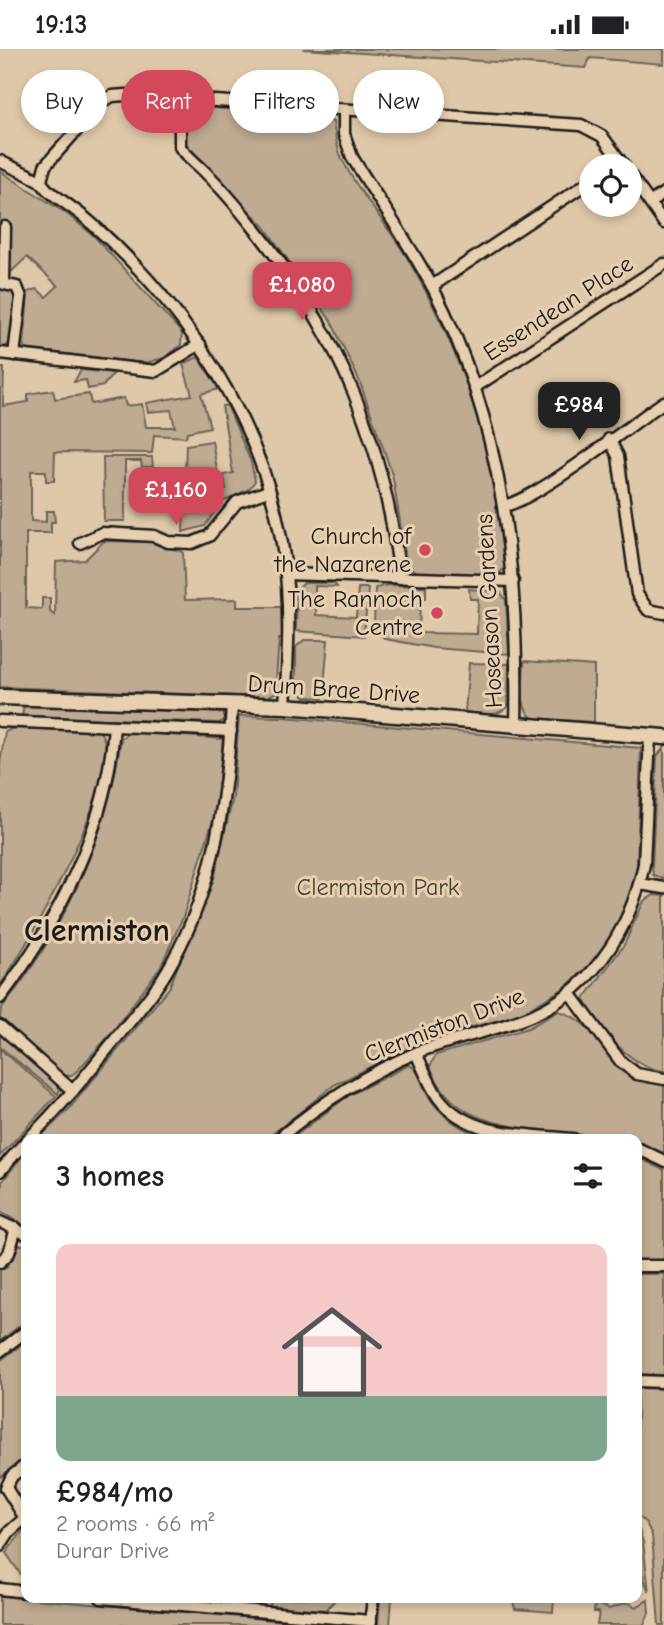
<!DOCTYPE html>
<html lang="en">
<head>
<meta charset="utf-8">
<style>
	:root { --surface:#fff; --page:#f6f6f6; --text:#202124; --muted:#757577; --accent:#d1495b }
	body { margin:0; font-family:"Comic Neue",sans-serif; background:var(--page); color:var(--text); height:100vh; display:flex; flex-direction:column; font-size:26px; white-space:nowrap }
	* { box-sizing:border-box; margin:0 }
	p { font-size:23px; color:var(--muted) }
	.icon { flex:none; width:38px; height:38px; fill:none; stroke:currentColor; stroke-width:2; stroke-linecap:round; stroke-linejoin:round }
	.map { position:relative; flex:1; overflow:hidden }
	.sheet { position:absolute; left:21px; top:1085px; width:621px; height:469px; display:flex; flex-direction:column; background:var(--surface); border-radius:14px; box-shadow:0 4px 10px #0003 }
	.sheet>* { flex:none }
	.guide { position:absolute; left:21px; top:21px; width:623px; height:63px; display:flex; gap:14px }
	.controls { position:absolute; left:579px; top:105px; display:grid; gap:14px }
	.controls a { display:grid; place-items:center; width:63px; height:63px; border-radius:50%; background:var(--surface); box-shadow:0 4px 10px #0003; font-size:35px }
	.price { position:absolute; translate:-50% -60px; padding:0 16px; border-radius:14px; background:var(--accent); color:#fff; font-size:23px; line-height:46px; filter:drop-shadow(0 2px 4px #0008) }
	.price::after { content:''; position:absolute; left:50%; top:42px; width:21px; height:16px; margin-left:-10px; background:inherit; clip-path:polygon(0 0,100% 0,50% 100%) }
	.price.active { background:#222; color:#fff }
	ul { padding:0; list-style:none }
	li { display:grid; align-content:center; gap:14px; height:371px; padding:0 35px }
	li span { display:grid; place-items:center; height:217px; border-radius:14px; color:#555 }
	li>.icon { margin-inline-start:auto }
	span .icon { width:126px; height:126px; fill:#fffc; stroke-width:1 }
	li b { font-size:30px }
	h2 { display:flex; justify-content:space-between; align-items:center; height:84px; padding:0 35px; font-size:30px }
	.chip { padding:0 24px; border-radius:32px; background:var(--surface); box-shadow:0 4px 10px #0003; font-size:24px; line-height:63px }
	.chip.active { background:var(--accent); color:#fff }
	.status { display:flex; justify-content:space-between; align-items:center; height:49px; padding:0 35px; background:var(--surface); direction:ltr }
	.status svg { height:19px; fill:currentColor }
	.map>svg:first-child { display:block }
	.green { fill:#bfab92; stroke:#6e6457; stroke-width:2 }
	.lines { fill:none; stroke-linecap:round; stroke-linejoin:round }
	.street-casing { stroke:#1c1c1c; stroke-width:15 }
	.secondary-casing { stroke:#1c1c1c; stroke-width:19 }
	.street { stroke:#e7cfaf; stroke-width:10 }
	.secondary { stroke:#e7cfaf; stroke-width:14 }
	.poi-dot { fill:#d1495b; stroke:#e7cfaf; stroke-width:2.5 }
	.labels { text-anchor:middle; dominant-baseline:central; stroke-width:6; stroke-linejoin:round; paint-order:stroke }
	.street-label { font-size:24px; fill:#1c1c1c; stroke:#e7cfaf }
	.poi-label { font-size:24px; fill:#1c1c1c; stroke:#e7cfaf; text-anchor:end }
	.park-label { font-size:24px; fill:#45403a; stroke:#e7cfaf }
	.district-label { font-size:32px; font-weight:bold; fill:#1c1c1c; stroke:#e7cfaf }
</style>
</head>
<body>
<div class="status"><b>19:13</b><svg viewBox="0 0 49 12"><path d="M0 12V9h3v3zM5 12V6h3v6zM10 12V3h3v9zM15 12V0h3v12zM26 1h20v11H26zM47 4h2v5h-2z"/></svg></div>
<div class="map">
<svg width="664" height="1576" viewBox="0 0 664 1576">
	<rect width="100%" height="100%" fill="#dfc8a9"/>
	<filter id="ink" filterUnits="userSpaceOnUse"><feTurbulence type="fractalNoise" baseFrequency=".0143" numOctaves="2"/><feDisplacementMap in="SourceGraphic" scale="14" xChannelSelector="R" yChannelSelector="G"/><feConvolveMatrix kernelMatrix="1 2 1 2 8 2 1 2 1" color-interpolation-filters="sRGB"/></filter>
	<g filter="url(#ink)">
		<g class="green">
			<path d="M303,0H664V15L590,9L586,19Z"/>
			<path d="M201,58L321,67L333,73C335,83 336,95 340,105C354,139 390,178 409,212C463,304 495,407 505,513L504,520L496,527L421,525L407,517L393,429L385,404L359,331L331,272L264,177L186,97L183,88L185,69Z"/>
			<path d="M0,122L67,165L94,187L182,284L181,296L164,309L145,314L24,300L28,243L37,240L46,248L58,237L27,208L9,225L11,177H2L1,240L12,241L15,246L12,288L8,296L0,299Z"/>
			<path d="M198,308L219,340L201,345L210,378L187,383L186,388L154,386L152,404L55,403L54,432H46V422H31V472L46,473V462H54L55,473H51V484H26V559L42,560V549H50V563L55,566L56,513L85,511L104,492L152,493L183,503L185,551L237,550V558H281L282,590H279L275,644L267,648L0,638V319H4L3,357L28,353V345L53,341L55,350L89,345L91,355L124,349L126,357L142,355L146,378H175L171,361L148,363L146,354L192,346L183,315Z"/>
			<path d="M81,321L114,324L103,337L88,340L86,331L74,333Z"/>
			<path d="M227,356L251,413L255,432L249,440L222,453L205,477L183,483L186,396L212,392L218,426L214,427L216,441L226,440L224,426L233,424L222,357Z"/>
			<path d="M103,408H152L153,418H142L141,412H125V472H104Z"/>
			<path d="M304,534H334L337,538L315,537V547L323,548V551L317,552L316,566L356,568L358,539H368L364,587L296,582L297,541Z"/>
			<path d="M389,536L426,537V549H420L419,584L477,585L478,550H470L469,540L500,543L506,551L509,605L434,599L385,590L374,578L375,539Z"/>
			<path d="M304,591H328L323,649L305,648L296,640V598Z"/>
			<path d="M524,612L594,617V673L534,670C517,660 524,630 524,612Z"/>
			<path d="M469,614L509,615L508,657C495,670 482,665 465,663Z"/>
			<path d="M24,656L223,664L226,671L219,674L22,667Z"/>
			<path d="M239,667L283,668L641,699L637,817L624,870L598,909L564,939L519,966L445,985L376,1015L334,1036L266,1090H38L68,1061L169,939L214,829L233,748Z"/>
			<path d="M14,679L99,682C133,713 24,904 0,936V714L5,683Z"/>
			<path d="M131,683L223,690L216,761L183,868L161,917L109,987L76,1023L70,1027L61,1026L4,975L0,970L1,960C63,883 108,787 121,689Z"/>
			<path d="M664,699V830L653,826L652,818L657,707Z"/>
			<path d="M654,846L664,847V1022C630,1019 599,979 584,950L624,896L644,852Z"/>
			<path d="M559,962C605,975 606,1032 664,1035V1104L637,1093V1090C612,1090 586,1086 561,1083C508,1077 452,1076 430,1017L436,1006L528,979Z"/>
			<path d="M0,984L61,1037L58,1045L0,998Z"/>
			<path d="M0,1000L56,1047L0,1107Z"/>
			<path d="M409,1016C419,1020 421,1033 426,1043C440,1068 464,1083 491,1090H291L349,1046Z"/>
			<path d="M26,1102V1177L0,1163L2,1133Z"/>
			<path d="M637,1108L664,1121V1212L637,1211Z"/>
			<path d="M19,1196H26V1272L0,1292V1221L8,1217Z"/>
			<path d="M637,1225H664V1326L637,1325Z"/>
			<path d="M26,1292V1407L0,1429V1312Z"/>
			<path d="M637,1339L664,1340V1576H659L652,1486L646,1474L637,1466Z"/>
			<path d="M637,1475L643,1493L649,1543L637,1512Z"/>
			<path d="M26,1478V1533L6,1504Z"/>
			<path d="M0,1547L309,1574L323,1576H0Z"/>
			<path d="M271,1549H337L326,1561L270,1557Z"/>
			<path d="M380,1549H392L390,1576H378Z"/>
			<path d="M512,1549H554L553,1563L515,1560Z"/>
			<path d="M648,1551L649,1564L644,1576H597L599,1563H594L595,1554L609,1560L628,1553L636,1558Z"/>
		</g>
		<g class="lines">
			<defs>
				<g id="street">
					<path d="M180,50V98C188,108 197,115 206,124C224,141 240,161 255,180C341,288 384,393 400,529"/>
					<path d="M344,61V85L352,108C379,152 409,194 433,239C504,376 519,526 516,678"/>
					<path d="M0,112C13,119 26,124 38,131C42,133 45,139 49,142C63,153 78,162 91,174C187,258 267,379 284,508C291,558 288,607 285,657"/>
					<path d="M630,126L664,174"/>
					<path d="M41,132L45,117L101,54L112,47L125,46L581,76L602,87L624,117"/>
					<path d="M651,153L664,144"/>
					<path d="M5,178L4,235L17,238L21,248L14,306"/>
					<path d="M432,237L592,131"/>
					<path d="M0,304L156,322L200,295"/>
					<path d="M475,338L664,215"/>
					<path d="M609,390L618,407L637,545L648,561L664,564"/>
					<path d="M504,457C538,450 630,376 664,353"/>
					<path d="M80,494L102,484L154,487L168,493L192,494L209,487L237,453L268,442"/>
					<path d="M286,525L513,532"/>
					<path d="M0,672L231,682"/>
					<path d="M640,835L664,839"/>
					<path d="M570,944L621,1013L637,1025L664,1030"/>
					<path d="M0,949C59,871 108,776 114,677"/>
					<path d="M0,977L73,1042"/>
					<path d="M416,1004C423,1019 429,1035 438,1048C468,1089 528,1085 573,1090"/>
					<path d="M28,1090C62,1057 92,1019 122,982C140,960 159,938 172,913C216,834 227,745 232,656"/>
					<path d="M278,1090C322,1053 365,1025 418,1003C452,990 487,983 520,971C589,947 630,883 644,815L650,687"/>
					<path d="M637,1099L664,1112"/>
					<path d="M0,1122L26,1092"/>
					<path d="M0,1173L26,1185"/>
					<path d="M0,1213L9,1204L16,1179"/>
					<path d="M637,1217H664"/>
					<path d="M0,1302L26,1282"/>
					<path d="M637,1332L664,1333"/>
					<path d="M25,1469L6,1439L12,1427L26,1416"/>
					<path d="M0,1497L9,1483L26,1468"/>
					<path d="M0,1540L26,1543"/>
					<path d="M101,1549L371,1572"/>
					<path d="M370,1576L373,1549"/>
				</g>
				<path id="secondary" d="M0,648L285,657L664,688"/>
			</defs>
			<use href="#street" class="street-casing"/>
			<use href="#secondary" class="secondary-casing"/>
			<use href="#street" class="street"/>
			<use href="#secondary" class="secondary"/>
		</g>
	</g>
	<g class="poi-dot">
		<circle cx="425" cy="501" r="7"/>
		<circle cx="437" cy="564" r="7"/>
	</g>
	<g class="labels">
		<g class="street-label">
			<text transform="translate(558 259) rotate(-33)">Essendean Place</text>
			<text transform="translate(489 562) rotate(-93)">Hoseason Gardens</text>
			<text transform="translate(334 640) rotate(4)">Drum Brae Drive</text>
			<text transform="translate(444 976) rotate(-21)">Clermiston Drive</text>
		</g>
		<g class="poi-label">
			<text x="411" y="487">Church of<tspan x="411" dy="28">the Nazarene</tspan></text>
			<text x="423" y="550">The Rannoch<tspan x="423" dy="28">Centre</tspan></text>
		</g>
		<g class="park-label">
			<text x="378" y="838">Clermiston Park</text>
		</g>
		<g class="district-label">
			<text x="97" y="881">Clermiston</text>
		</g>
	</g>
</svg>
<div class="controls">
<a><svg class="icon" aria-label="locate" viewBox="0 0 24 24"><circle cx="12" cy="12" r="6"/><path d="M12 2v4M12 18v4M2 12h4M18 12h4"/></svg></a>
</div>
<b class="price" style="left:302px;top:273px">£1,080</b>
<b class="price active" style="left:579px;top:393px">£984</b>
<b class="price" style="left:176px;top:478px">£1,160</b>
<div class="guide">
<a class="chip">Buy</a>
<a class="chip active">Rent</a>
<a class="chip">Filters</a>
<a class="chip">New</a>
</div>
<section class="sheet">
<h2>3 homes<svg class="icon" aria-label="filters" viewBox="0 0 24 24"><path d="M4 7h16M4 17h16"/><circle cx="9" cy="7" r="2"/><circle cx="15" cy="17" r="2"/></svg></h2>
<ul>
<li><span style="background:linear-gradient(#f6c9c9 70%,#7fa58c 0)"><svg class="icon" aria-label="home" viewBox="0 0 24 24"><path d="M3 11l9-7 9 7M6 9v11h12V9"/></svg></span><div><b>£984/mo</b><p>2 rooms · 66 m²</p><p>Durar Drive</p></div></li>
</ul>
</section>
</div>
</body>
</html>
